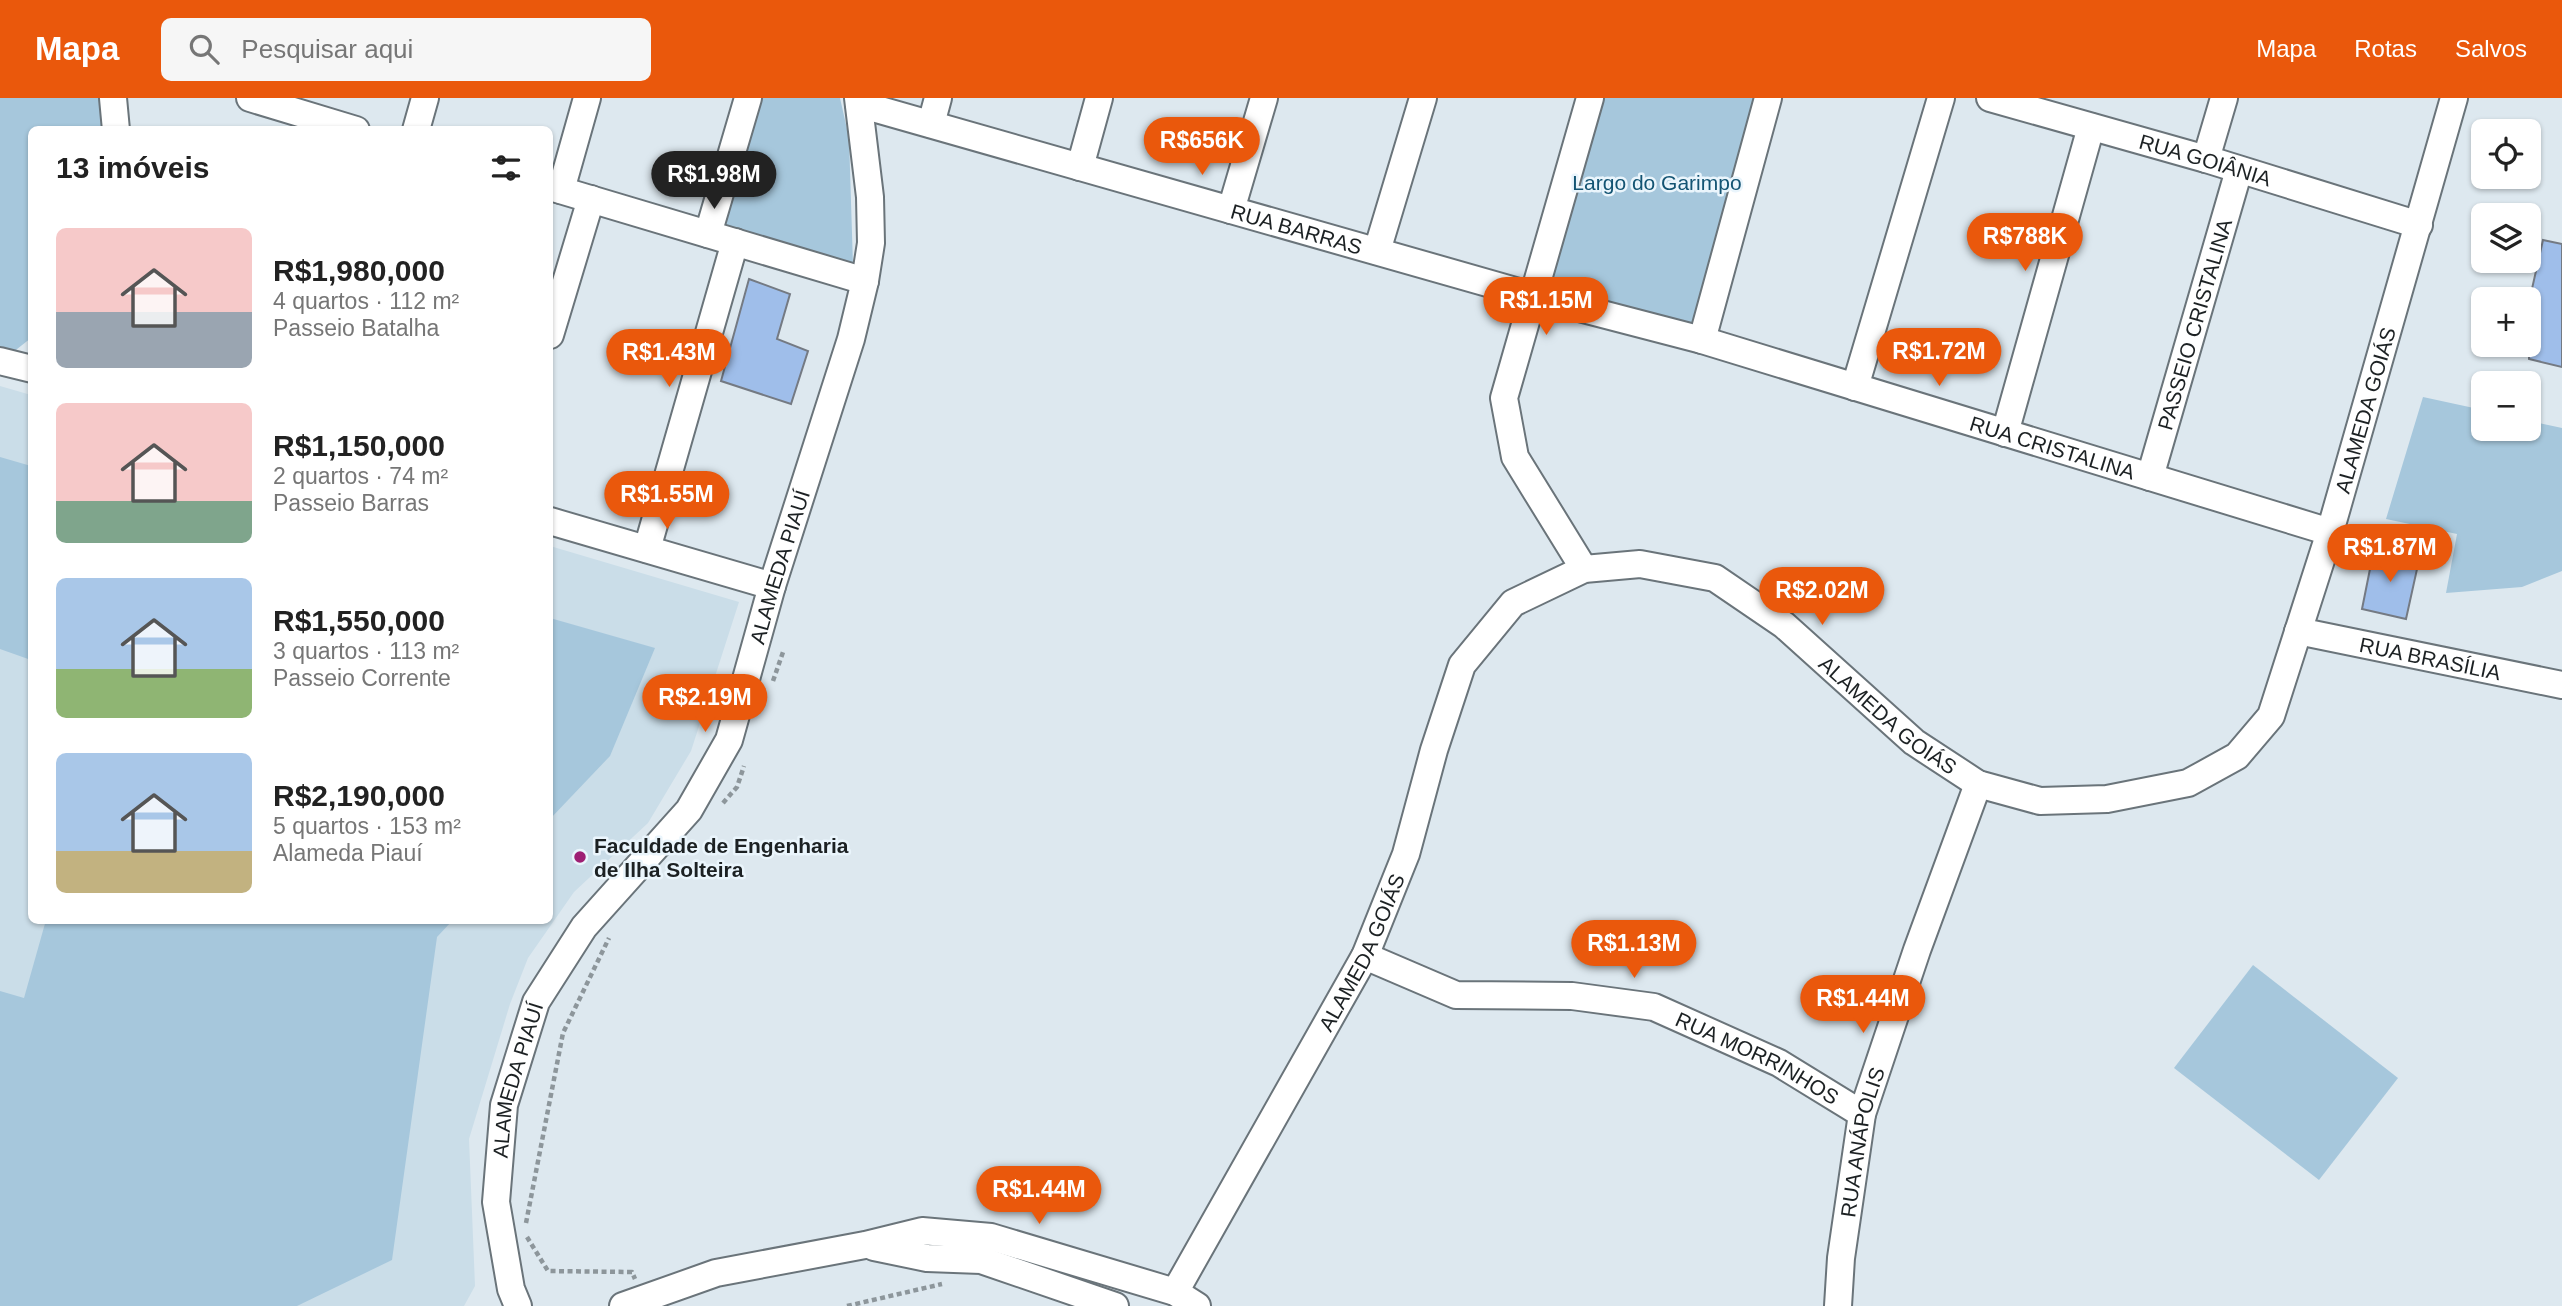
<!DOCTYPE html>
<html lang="pt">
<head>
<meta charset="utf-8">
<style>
	:root { --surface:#fff; --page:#f6f6f6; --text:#222; --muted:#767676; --accent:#ea580c }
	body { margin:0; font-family:Arial,sans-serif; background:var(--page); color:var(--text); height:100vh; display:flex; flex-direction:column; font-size:26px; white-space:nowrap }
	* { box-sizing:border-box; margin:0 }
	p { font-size:23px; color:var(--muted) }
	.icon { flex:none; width:38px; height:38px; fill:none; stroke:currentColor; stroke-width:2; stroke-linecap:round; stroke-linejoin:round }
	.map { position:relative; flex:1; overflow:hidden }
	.details { position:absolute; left:28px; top:28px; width:525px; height:798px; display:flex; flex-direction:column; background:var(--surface); border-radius:10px; box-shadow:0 2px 5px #0004 }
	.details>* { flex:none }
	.tools { position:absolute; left:2471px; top:21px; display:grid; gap:14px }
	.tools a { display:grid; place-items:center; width:70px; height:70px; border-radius:10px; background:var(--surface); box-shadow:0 2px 5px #0004; font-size:35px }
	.price { position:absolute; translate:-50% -60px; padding:0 16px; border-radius:24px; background:var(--accent); color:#fff; font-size:23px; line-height:46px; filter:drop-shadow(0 2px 4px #0008) }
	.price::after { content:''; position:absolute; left:50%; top:42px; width:21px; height:16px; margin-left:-10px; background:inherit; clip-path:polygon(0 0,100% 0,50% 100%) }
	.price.active { background:#222; color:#fff }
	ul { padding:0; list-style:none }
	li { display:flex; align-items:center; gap:21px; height:175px; padding:0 28px }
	li span { display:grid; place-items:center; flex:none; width:196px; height:140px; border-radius:10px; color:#555 }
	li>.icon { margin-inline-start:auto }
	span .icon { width:84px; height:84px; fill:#fffc; stroke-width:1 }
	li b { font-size:30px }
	h2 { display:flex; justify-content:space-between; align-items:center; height:84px; padding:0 28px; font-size:30px }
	header { display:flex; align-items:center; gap:42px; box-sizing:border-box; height:98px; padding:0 35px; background:var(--accent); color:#fff }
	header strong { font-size:33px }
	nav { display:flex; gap:38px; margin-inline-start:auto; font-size:24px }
	.search { width:490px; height:63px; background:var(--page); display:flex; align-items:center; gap:18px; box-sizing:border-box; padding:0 24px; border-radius:10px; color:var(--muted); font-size:26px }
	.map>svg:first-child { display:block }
	.built { fill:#cadde8 }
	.green { fill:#a6c7dc }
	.building { fill:#9fbeea; stroke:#747a83; stroke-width:2 }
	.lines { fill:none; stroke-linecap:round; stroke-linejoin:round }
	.minor-casing { stroke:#6a747a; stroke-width:30 }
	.path { stroke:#8d969b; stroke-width:4.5; stroke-dasharray:5 3.5; stroke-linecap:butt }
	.minor { stroke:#fff; stroke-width:26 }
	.poi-dot { fill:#9e1f73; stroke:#eaf5fc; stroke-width:2.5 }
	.labels { text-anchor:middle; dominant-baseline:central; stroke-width:5; stroke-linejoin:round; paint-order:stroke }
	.street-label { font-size:21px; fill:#1c2123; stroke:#eaf5fc }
	.park-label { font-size:21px; fill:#135473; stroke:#eaf5fc }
	.poi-label { font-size:21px; font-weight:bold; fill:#1c2123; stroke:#eaf5fc; text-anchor:start }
</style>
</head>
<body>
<header>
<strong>Mapa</strong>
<div class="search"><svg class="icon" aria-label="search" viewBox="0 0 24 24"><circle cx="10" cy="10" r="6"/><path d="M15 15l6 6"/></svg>Pesquisar aqui</div>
<nav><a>Mapa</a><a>Rotas</a><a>Salvos</a></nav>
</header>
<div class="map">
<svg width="2562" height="1208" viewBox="0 0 2562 1208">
	<rect width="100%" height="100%" fill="#dde8ef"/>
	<path class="built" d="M0,288L31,297L32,822H550V448L739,504L691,653L648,725L574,794L528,860L510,906L469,1041L475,1188L464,1208H0Z"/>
	<g class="green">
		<path d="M0,0H104L110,31L32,32L31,240L12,255L0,251Z"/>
		<path d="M757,0H840L849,40L853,167L721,127Z"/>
		<path d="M1599,0H1759L1696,233L1546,188Z"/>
		<path d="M2423,299L2483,312V331H2529V323L2562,330V473L2522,489L2446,495L2457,436L2386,421Z"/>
		<path d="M0,359L31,368V562L0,551Z"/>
		<path d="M550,520L655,550L610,658L550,721Z"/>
		<path d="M46,822L452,823L437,839L392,1162L297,1208H0V893L24,900Z"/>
		<path d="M2253,867L2398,980L2319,1082L2174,970Z"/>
	</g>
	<g class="building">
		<path d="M2543,142L2562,146V269L2529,261V204Z"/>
		<path d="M749,181L790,196L777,241L808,253L791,306L721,283Z"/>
		<path d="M2374,451L2419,462L2406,521L2362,511Z"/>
	</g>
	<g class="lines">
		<defs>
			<g id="minor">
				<path d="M113,0L116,32"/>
				<path d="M250,0L356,32"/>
				<path id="s1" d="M1990,0L2206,61L2419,127"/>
				<path id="s2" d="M859,6L1533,198L1702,242L2330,434"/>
				<path d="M931,26L938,0"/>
				<path d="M416,32L425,0"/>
				<path d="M2206,61L2224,0"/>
				<path d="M1080,69L1099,0"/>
				<path d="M550,89L865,183"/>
				<path d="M561,92L587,0"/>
				<path d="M1231,112L1264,0"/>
				<path d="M708,136L748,0"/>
				<path d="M1377,153L1423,0"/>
				<path d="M550,237L591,101"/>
				<path d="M1702,242L1768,0"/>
				<path d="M0,263L32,271"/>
				<path d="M1855,289L1941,0"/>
				<path d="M2005,335L2091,29"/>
				<path id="s3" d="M2150,379L2239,72"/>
				<path d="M550,423L772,488"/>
				<path d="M647,451L735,144"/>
				<path d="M1584,471L1515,359L1504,300L1590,0"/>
				<path id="s4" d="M2298,533L2562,587"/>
				<path id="s5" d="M1365,858L1456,897L1572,898L1654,909L1779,965L1862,1016"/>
				<path d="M874,1149L927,1160L981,1162L1115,1208"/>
				<path id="s6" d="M1175,1194L1365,858L1406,756L1434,652L1462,567L1513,505L1584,471L1640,466L1715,480L1784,527L1914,644L1978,686L2040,703L2107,701L2188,685L2237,658L2271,618L2330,434L2454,0"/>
				<path id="s7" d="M518,1208L511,1191L496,1104L504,1007L536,904L584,829L689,712L729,642L772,488L851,241L865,183L871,145L870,99L858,0"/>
				<path d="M623,1208L716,1175L865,1147L922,1133L991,1139L1175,1194L1197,1208"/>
				<path id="s8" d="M1838,1208L1841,1160L1862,1016L1917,852L1978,686"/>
			</g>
		</defs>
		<use href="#minor" class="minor-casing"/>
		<g class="path">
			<path d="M773,583L783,554"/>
			<path d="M723,705L737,689L744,668"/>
			<path d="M526,1125L563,935L609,840"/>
			<path d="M527,1139L548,1173L632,1174L635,1181"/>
			<path d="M847,1208L942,1186"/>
		</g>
		<use href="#minor" class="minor"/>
	</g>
	<circle class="poi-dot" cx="580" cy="759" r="7"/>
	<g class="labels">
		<g class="street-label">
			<text stroke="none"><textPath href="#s1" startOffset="224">RUA GOIÂNIA</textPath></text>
			<text stroke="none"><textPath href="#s2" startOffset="455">RUA BARRAS</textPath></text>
			<text stroke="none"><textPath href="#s3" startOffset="159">PASSEIO CRISTALINA</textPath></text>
			<text stroke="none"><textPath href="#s6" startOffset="1962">ALAMEDA GOIÁS</textPath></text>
			<text stroke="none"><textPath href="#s2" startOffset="1242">RUA CRISTALINA</textPath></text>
			<text stroke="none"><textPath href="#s7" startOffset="819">ALAMEDA PIAUÍ</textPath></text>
			<text stroke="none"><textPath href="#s4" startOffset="135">RUA BRASÍLIA</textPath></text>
			<text stroke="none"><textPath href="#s6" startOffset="1206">ALAMEDA GOIÁS</textPath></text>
			<text stroke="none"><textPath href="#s6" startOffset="388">ALAMEDA GOIÁS</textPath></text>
			<text stroke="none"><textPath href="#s5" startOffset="413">RUA MORRINHOS</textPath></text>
			<text stroke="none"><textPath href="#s7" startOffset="231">ALAMEDA PIAUÍ</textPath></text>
			<text stroke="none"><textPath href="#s8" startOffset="166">RUA ANÁPOLIS</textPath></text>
		</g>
		<g class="park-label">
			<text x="1657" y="84">Largo do Garimpo</text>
		</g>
		<g class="poi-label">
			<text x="594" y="747">Faculdade de Engenharia<tspan x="594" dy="24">de Ilha Solteira</tspan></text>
		</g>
	</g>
</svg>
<div class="tools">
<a><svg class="icon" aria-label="locate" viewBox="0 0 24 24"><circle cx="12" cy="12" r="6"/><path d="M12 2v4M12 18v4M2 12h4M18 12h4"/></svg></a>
<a><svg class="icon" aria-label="layers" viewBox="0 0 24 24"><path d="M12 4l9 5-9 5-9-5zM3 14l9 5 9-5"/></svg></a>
<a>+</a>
<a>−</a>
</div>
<b class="price" style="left:1202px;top:79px">R$656K</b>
<b class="price active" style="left:714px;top:113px">R$1.98M</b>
<b class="price" style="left:2025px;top:175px">R$788K</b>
<b class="price" style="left:1546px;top:239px">R$1.15M</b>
<b class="price" style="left:1939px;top:290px">R$1.72M</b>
<b class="price" style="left:669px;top:291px">R$1.43M</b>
<b class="price" style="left:667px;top:433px">R$1.55M</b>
<b class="price" style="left:2390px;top:486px">R$1.87M</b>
<b class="price" style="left:1822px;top:529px">R$2.02M</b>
<b class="price" style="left:705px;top:636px">R$2.19M</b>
<b class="price" style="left:1634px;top:882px">R$1.13M</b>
<b class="price" style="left:1863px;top:937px">R$1.44M</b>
<b class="price" style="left:1039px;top:1128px">R$1.44M</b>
<section class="details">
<h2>13 imóveis<svg class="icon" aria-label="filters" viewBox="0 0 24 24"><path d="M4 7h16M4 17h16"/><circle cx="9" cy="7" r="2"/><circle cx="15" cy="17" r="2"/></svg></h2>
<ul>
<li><span style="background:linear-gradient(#f6c9c9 60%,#9aa5b1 0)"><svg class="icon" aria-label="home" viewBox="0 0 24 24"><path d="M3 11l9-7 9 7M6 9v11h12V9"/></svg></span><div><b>R$1,980,000</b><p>4 quartos · 112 m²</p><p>Passeio Batalha</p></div></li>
<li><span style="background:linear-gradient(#f6c9c9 70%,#7fa58c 0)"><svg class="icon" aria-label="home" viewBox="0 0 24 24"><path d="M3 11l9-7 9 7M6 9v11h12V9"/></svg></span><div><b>R$1,150,000</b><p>2 quartos · 74 m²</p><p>Passeio Barras</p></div></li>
<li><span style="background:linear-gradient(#a9c7e8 65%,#8fb573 0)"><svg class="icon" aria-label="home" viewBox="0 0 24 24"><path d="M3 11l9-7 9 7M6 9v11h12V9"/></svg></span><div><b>R$1,550,000</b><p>3 quartos · 113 m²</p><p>Passeio Corrente</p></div></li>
<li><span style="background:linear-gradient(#a9c7e8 70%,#c2b280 0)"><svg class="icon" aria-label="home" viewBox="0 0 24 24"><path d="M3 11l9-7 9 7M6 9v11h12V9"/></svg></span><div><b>R$2,190,000</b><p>5 quartos · 153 m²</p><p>Alameda Piauí</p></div></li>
</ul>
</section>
</div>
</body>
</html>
